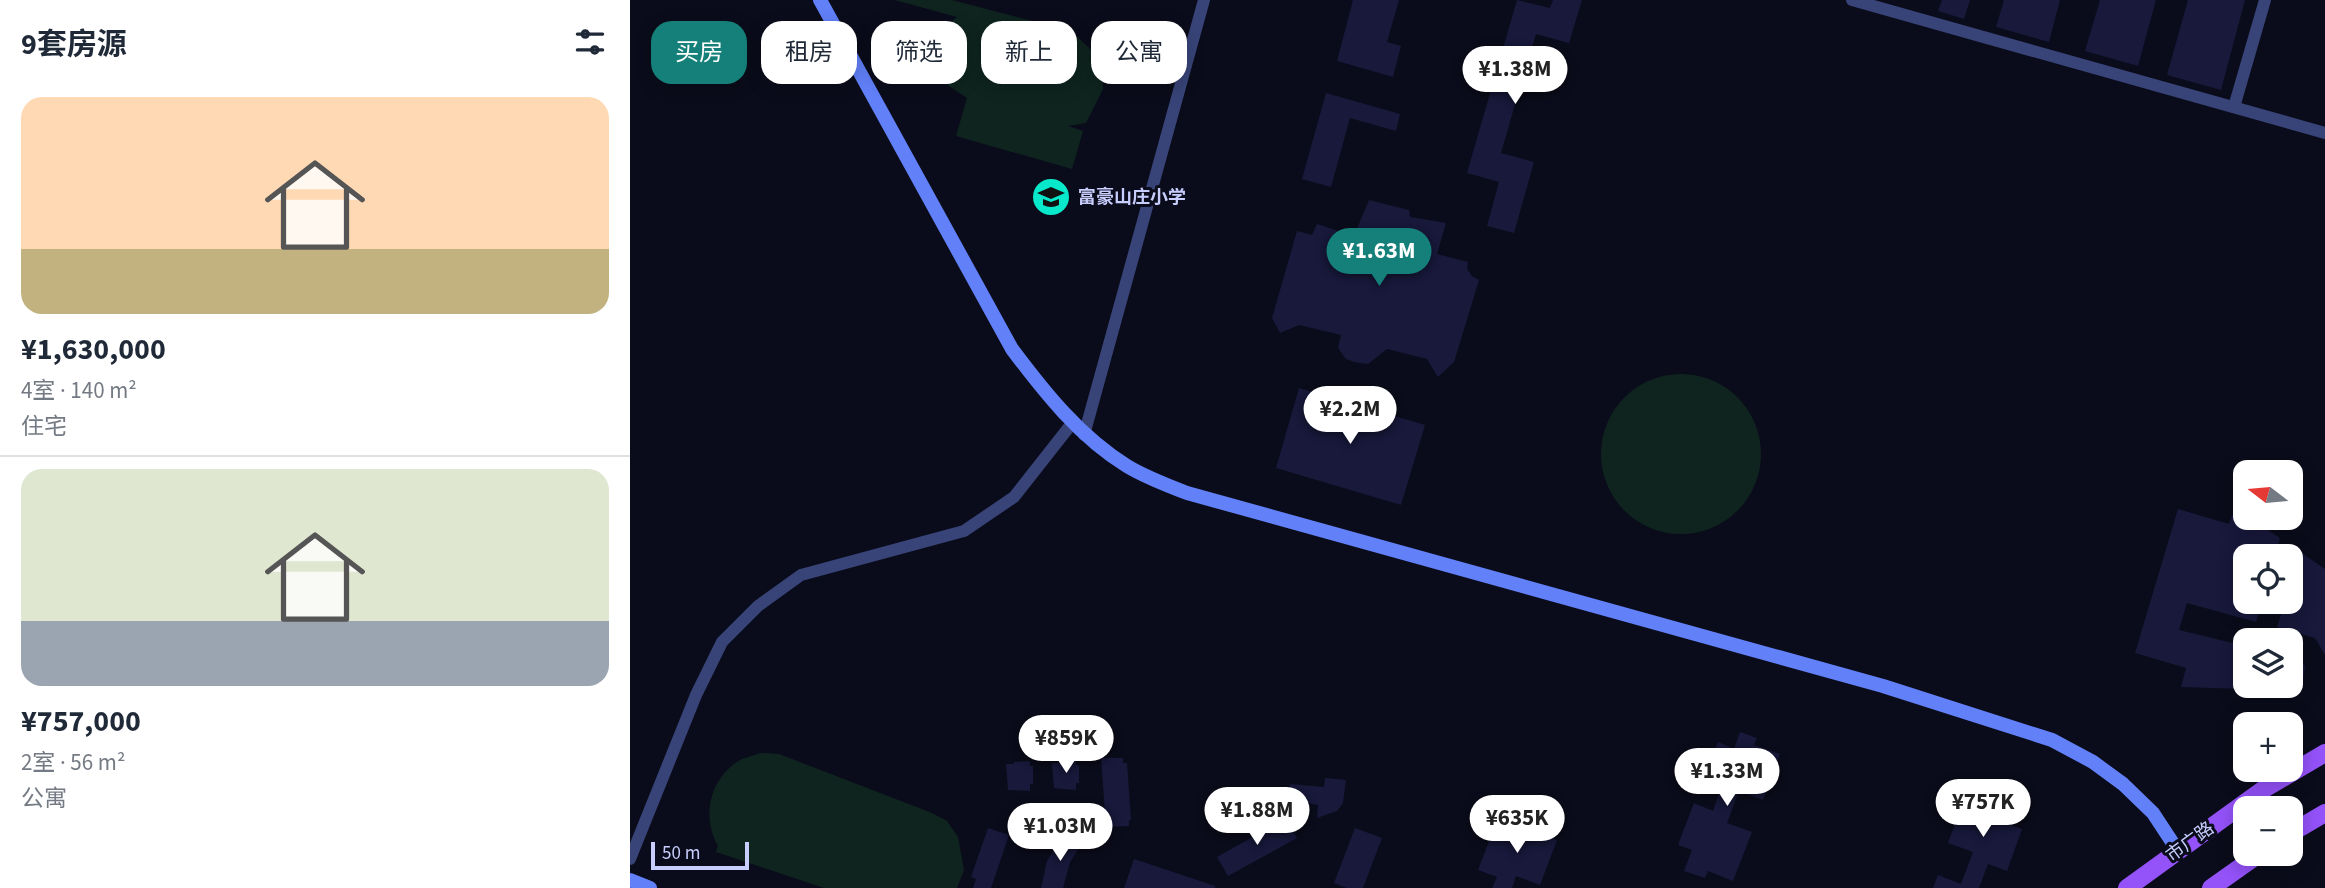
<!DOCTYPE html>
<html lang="zh">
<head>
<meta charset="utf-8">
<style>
	:root { --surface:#fff; --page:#f2f2f3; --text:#1f2937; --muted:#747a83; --line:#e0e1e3; --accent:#157f79 }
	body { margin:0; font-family:"Source Sans 3","Noto Sans SC",sans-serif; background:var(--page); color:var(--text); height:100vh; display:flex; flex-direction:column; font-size:26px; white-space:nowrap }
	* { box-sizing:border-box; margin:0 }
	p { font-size:23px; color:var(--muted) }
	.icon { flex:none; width:38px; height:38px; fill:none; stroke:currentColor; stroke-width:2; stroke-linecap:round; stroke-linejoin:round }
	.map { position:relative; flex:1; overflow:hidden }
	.sheet { display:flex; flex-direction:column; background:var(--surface); width:630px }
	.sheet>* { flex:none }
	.guide { position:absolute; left:21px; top:21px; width:665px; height:63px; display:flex; gap:14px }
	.needle { width:46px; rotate:286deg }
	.controls { position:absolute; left:1603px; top:460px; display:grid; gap:14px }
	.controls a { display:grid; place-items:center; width:70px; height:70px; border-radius:14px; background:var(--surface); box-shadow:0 4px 18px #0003; font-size:35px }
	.scale { position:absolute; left:21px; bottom:18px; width:98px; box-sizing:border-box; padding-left:7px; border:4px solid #c7cefd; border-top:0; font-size:19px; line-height:24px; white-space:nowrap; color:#c7cefd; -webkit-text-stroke:5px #0b0c1b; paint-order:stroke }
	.price { position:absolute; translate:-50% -60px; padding:0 16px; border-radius:24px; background:#fff; color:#222; font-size:23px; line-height:46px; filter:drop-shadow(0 2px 4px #0008) }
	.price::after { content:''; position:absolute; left:50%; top:42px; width:21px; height:16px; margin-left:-10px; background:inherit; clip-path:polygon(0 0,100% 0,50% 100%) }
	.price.selected { background:var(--accent); color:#fff }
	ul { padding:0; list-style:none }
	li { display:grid; align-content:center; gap:14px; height:371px; padding:0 21px }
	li+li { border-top:2px solid var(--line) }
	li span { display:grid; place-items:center; height:217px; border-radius:21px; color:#555 }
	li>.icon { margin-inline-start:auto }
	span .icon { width:126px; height:126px; fill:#fffc; stroke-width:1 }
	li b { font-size:30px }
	h2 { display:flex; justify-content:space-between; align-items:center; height:84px; padding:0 21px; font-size:30px }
	.pill { padding:0 24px; border-radius:21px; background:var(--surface); box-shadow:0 4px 18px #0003; font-size:24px; line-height:63px }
	.pill.selected { background:var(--accent); color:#fff }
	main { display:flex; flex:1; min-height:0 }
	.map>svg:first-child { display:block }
	.green { fill:#0f241f }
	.building { fill:#18193b }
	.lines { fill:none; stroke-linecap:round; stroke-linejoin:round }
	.street { stroke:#384478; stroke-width:12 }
	.secondary { stroke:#6281f9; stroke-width:14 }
	.primary { stroke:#9452f9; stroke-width:18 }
	.labels { text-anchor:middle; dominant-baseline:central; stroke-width:6; stroke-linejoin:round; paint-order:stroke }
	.poi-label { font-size:18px; font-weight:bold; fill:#c7cefd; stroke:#0b0c1b; text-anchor:start }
	.street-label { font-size:18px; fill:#c7cefd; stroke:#0b0c1b }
</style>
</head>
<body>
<main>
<section class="sheet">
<h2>9套房源<svg class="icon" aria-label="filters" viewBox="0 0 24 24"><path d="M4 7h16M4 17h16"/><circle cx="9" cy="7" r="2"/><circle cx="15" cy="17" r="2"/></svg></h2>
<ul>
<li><span style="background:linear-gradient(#ffd9b3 70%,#c2b280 0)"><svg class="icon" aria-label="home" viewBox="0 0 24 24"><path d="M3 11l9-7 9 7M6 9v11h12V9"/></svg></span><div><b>¥1,630,000</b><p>4室 · 140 m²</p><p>住宅</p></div></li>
<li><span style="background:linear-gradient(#dfe7d0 70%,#9aa5b1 0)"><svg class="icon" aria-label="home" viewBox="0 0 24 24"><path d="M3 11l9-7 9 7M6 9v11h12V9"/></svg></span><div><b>¥757,000</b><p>2室 · 56 m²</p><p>公寓</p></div></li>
</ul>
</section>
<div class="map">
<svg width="1695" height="888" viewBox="0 0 1695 888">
	<rect width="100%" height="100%" fill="#0b0c1b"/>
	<g class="green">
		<path d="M265,0H322L441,31L471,59L473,89L456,123L438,126L453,131L442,169L326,136L337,98L313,82L304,58L313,28L327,17Z"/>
		<circle cx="1051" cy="454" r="80"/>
		<path d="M131,753L149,754L302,813L317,821L328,837L334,870L327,888H194L86,852L88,846C71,816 80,778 110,760C117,757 125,755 131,753Z"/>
	</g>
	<g class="building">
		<path d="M723,0H769L757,42L771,46L763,77L707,61Z"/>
		<path d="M887,0L920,8L923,0H952L939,43L906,34L890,87L871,153L904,162L884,233L857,226L869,182L837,173Z"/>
		<path d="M1312,0H1340L1334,19L1308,11Z"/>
		<path d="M1374,0H1430L1419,42L1366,27Z"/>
		<path d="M1470,0H1526L1508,66L1455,51Z"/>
		<path d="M1558,0H1615L1591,90L1537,75Z"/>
		<path d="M696,93L770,114L766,131L720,118L701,187L672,179Z"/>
		<path d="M739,200L779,210L780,217L816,223L807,254L838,262L837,269L842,276L849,280L824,362L808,377L797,359L757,349L738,364L724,362L716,359L708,348L711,335L669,325L650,333L642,318L667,231L682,235L687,224L724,236Z"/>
		<path d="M669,388L795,425L771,505L646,468Z"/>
		<path d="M1548,509L1599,524L1602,515L1626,522L1650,538L1645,556H1615V602H1632L1626,622L1557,603L1549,630L1615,646V689L1551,687L1556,668L1505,653Z"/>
		<path d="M1670,552L1695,569V655L1685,638L1647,627L1655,602H1661V583Z"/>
		<path d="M1661,653L1671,658L1675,667L1673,680L1661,685Z"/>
		<path d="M1110,732L1127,738L1124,745L1150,754L1133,800L1109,791L1097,823L1122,832L1103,881L1078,871L1075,878L1054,871L1062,850L1048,845L1064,803L1083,811L1090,791L1072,784L1088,742L1104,749Z"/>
		<path d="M471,758H493V763H497L501,820H499V826L476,827Z"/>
		<path d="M429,760H446V765H449V783H446V790L424,788L422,763H429Z"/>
		<path d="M400,761V766H403V784H400V791L378,790L376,764H384V762Z"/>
		<path d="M695,778L716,780L713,803L707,811L687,818L688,805L658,800L660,784L694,787Z"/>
		<path d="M1336,794L1361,803L1364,796L1386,804L1378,824L1392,829L1377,871L1358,864L1349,888H1303L1308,875L1331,884L1343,852L1318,843Z"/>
		<path d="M887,817L903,824L901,830L927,840L910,885L886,876L882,888H862L867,877L848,870L864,828L881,834Z"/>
		<path d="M657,818L667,838L598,876L587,857Z"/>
		<path d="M358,828L379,835L361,888H343L346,879L341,877Z"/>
		<path d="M725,828L752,838L733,888H717L704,883Z"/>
		<path d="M438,832L451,845L440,862L433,888H411L417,861L426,846Z"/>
		<path d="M504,859L585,886V888H494Z"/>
	</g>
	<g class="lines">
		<g class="street">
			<path d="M1222,0L1695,133"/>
			<path d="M1604,107L1635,0"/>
			<path d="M454,435L574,0"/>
			<path d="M0,859L66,695L92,642L128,606L171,575L334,531L384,497L443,422"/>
		</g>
		<g class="secondary">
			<path d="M190,0L382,349C415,393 450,437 497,466C515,477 536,485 557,493L1253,686L1422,740L1463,762L1493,784L1523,813L1548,851"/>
			<path d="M0,880L20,888"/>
		</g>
		<g class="primary">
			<path d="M1661,833L1695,813"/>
			<path d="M1497,888L1634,789L1695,753"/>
			<path d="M1581,888L1629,854"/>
		</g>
	</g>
	<defs>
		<symbol id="school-disc" viewBox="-11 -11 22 22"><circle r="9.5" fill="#08e8ca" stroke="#0b0c1b"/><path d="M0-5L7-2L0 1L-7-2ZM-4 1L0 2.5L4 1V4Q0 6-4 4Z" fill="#111"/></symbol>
	</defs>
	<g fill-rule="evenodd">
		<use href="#school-disc" x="399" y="175" width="44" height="44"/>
	</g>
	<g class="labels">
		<g class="poi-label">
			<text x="448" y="197">富豪山庄小学</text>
		</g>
		<g class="street-label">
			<text transform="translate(1560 842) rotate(-36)">市广路</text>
		</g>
	</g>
</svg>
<div class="controls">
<a><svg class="needle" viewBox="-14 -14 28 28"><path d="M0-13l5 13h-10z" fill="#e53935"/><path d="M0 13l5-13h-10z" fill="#747a83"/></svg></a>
<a><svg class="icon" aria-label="locate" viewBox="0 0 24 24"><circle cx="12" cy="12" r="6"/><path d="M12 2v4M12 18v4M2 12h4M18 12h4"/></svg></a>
<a><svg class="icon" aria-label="layers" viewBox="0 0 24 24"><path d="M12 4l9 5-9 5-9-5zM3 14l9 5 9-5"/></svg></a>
<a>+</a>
<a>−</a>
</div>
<div class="scale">50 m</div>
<b class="price" style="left:885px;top:106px">¥1.38M</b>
<b class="price selected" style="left:749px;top:288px">¥1.63M</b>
<b class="price" style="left:720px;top:446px">¥2.2M</b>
<b class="price" style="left:436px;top:775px">¥859K</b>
<b class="price" style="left:1097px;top:808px">¥1.33M</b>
<b class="price" style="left:1353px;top:839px">¥757K</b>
<b class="price" style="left:627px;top:847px">¥1.88M</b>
<b class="price" style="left:887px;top:855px">¥635K</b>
<b class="price" style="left:430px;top:863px">¥1.03M</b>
<div class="guide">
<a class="pill selected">买房</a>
<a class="pill">租房</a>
<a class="pill">筛选</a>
<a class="pill">新上</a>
<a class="pill">公寓</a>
</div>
</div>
</main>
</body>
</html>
